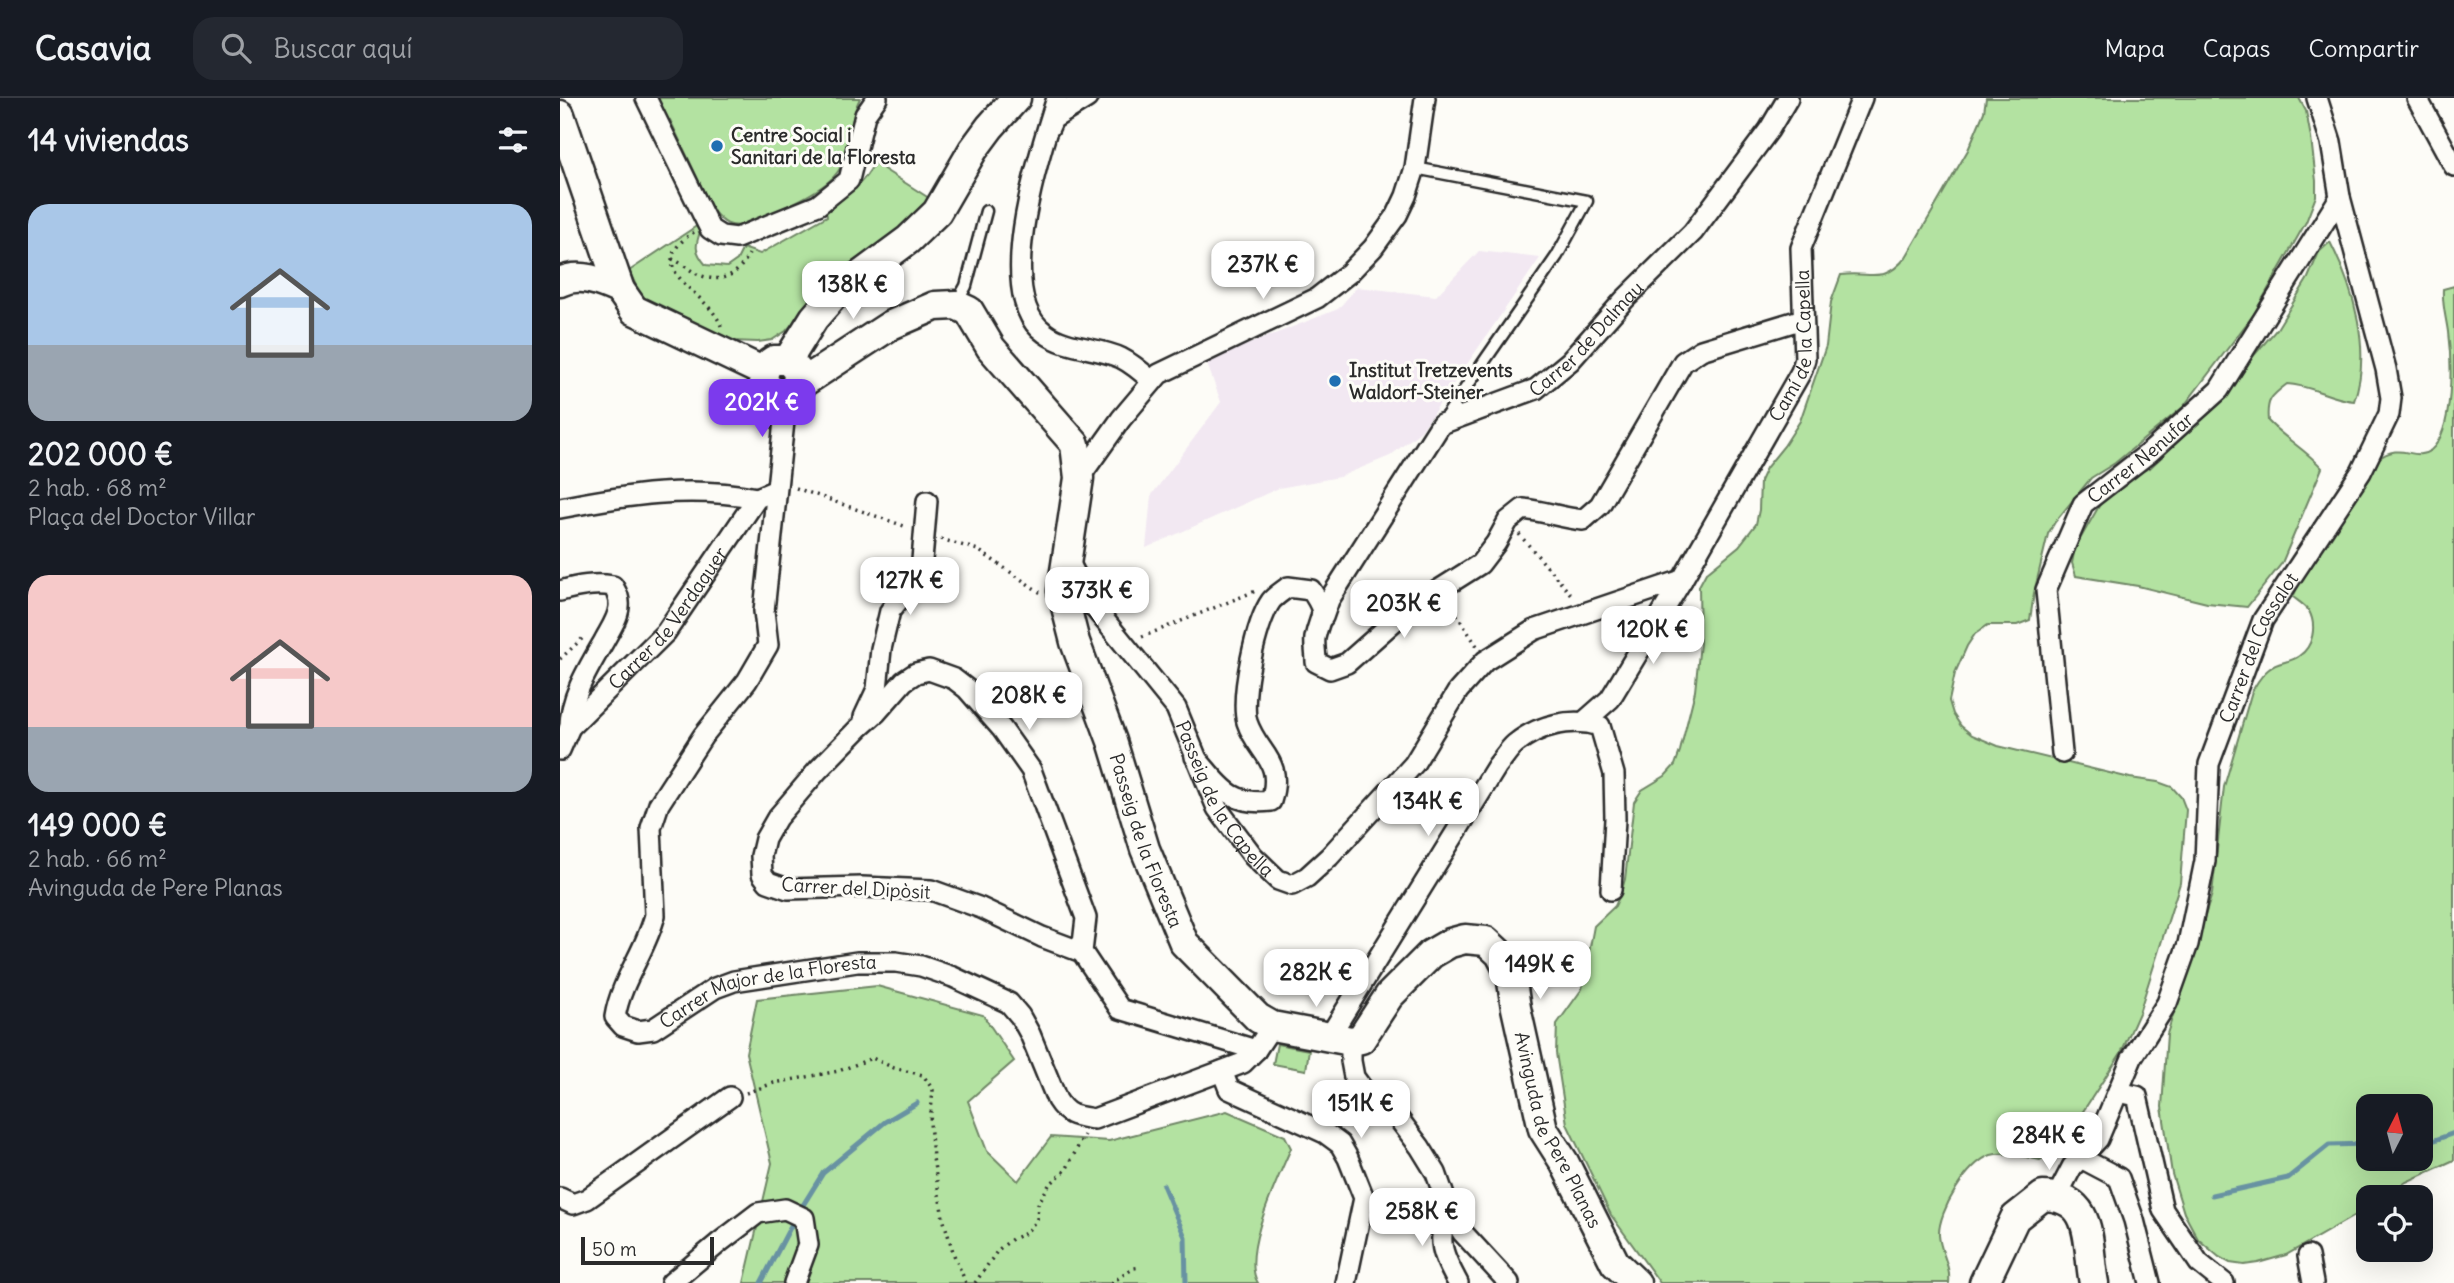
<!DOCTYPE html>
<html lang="es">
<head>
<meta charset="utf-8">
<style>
	:root { --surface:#171b24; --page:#242831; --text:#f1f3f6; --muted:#9ea1a6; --line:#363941; --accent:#7c3aed }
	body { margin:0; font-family:Delius,sans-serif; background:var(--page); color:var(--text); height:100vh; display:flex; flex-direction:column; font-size:26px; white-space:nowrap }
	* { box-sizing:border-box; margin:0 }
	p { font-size:23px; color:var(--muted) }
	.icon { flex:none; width:38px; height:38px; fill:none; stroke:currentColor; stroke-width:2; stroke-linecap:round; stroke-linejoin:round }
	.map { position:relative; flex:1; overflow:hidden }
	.drawer { display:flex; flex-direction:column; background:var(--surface); width:560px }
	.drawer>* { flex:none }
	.needle { width:46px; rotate:6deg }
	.controls { position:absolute; left:1796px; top:996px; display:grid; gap:14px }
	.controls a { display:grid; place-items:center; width:77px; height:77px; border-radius:14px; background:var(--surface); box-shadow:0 7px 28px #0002; font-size:35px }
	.scale { position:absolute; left:21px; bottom:18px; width:133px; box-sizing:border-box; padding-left:7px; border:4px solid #2b2b2b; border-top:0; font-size:19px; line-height:24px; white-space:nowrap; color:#2b2b2b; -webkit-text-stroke:5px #fdfcf7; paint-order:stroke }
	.price { position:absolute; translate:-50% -60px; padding:0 16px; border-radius:14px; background:#fff; color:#222; font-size:23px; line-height:46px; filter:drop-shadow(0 2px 4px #0008) }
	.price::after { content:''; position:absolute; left:50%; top:42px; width:21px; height:16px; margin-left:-10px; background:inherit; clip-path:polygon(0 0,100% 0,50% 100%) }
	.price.current { background:var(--accent); color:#fff }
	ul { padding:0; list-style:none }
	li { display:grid; align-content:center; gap:14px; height:371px; padding:0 28px }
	li span { display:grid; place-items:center; height:217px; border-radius:21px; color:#555 }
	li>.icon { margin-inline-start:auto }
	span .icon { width:126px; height:126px; fill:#fffc; stroke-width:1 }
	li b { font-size:30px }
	h2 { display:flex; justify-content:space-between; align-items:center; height:84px; padding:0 28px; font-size:30px }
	header { display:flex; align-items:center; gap:42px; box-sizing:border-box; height:98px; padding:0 35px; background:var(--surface); border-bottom:2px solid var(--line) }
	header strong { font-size:33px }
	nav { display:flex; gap:38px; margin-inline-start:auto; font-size:24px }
	.search { width:490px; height:63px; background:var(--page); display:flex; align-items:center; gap:18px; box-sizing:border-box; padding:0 24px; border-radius:21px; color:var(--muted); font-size:26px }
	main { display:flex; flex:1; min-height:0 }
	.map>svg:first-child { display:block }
	.built { fill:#f2e8f2 }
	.green { fill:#b3e2a1; stroke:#6f8666; stroke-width:2; fill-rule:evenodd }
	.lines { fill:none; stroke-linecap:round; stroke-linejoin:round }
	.stream { stroke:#6892a2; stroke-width:5 }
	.lane-casing { stroke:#2b2b2b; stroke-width:15 }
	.street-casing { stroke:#2b2b2b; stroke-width:24 }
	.secondary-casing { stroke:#2b2b2b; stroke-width:33 }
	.path { stroke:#2b2b2b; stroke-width:3.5; stroke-dasharray:2 5; stroke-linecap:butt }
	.lane { stroke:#fdfcf7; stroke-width:10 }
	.street { stroke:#fdfcf7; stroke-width:19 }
	.secondary { stroke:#fdfcf7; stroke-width:28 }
	.poi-dot { fill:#1f6fb2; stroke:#fdfcf7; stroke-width:2.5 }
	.labels { text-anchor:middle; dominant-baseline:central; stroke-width:6; stroke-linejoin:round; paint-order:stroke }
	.poi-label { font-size:19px; font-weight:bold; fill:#2b2b2b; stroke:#fdfcf7; text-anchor:start }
	.street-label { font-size:19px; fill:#2b2b2b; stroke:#fdfcf7 }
</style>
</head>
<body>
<header>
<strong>Casavia</strong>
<div class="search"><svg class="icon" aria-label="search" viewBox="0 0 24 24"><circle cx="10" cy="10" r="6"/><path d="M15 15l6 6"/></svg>Buscar aquí</div>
<nav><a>Mapa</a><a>Capas</a><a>Compartir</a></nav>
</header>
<main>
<section class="drawer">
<h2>14 viviendas<svg class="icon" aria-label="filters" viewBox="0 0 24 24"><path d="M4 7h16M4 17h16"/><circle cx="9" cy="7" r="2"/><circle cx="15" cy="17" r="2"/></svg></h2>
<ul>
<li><span style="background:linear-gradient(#a9c7e8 65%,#9aa5b1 0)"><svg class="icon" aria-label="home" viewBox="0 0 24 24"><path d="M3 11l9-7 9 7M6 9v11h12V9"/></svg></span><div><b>202 000 €</b><p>2 hab. · 68 m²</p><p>Plaça del Doctor Villar</p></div></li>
<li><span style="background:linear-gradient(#f6c9c9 70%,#9aa5b1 0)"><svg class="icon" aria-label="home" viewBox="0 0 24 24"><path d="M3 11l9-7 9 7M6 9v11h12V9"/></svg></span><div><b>149 000 €</b><p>2 hab. · 66 m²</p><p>Avinguda de Pere Planas</p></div></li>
</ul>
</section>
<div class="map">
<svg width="1894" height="1185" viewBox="0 0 1894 1185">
	<rect width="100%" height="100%" fill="#fdfcf7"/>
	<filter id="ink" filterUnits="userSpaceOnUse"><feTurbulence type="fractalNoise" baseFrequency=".0143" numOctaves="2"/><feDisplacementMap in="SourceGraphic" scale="14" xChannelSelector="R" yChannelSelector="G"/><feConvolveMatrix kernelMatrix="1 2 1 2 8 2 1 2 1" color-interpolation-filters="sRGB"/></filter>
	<g filter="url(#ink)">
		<path class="built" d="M919,153L980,160L861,333L830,358L779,379L719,390L586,450L591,398L661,304L646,263L778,211L797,189L876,198Z"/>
		<g class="green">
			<path d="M94,0H300C289,21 291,46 281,68C271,93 210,115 186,127C170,130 163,125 153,113L110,22L105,23Z"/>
			<path d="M1426,0H1739L1746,13L1751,40L1756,83V98L1746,124L1694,216L1623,309L1555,365L1531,380L1495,424L1488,436L1474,495L1470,522L1457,527H1428L1415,536L1407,548L1395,575L1389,603L1393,616L1401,628L1412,637L1438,648L1570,680L1598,684L1612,689L1621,699L1626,712L1620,785L1579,915L1561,955L1503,1044L1480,1062C1465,1059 1445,1053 1431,1057C1408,1064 1378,1113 1379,1137C1380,1154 1391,1167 1389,1185H1100L1051,1117L1007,1026L996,955L997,926L1022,891L1034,828L1055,808L1061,795L1065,781L1074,704L1082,692L1105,678L1115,667L1120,653L1135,593L1140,545L1139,488L1146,475L1179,448L1196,426L1199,412L1200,383L1206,370L1224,348L1240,323L1266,248L1271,204L1281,177C1312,173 1323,187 1346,159L1408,52L1424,14Z"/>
			<path d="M314,65L372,102L362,117L259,197L226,233L212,242L198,244L171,243L96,209L82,200L69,173L138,127L141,131C135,148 134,153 146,167L167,169L177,162L183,150L200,156L267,118L265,111C285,97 303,88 314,65Z"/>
			<path d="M1770,144C1794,191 1812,252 1794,303C1770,301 1751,287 1727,286C1711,298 1706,302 1708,323C1724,340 1746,352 1762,370L1722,465L1687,509L1647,505L1578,488L1516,478L1512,465L1515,450L1543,401L1563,381L1590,370L1644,319L1670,285L1717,231L1748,180L1759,154Z"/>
			<path d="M1894,188V1062L1846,1084L1826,1099H1808V1110L1726,1157L1698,1165L1684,1167L1670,1165L1659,1159L1638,1141L1624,1115L1612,1076L1602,1009L1607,936L1652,796L1664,689L1692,593C1697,585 1701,577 1709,571C1718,563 1730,565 1739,558C1753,549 1757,528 1749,513C1746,508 1738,503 1733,499L1743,477L1817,362C1842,342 1853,365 1871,352C1894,332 1892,265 1888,234C1886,219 1882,207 1883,191ZM1808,1008H1860V1060H1808Z"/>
			<path d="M317,888L423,917L454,963L408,1003L427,1053L458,1083L491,1039L549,1043L667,1013L725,1038L731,1050C719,1079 680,1156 698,1185H184L212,1065L186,955L197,901Z"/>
			<path d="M717,946L749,952L746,972L713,966Z"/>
		</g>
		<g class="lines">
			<g class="stream">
				<path d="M1860,1045H1867L1894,1035"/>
				<path d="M603,1087L625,1139L626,1185"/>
				<path d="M1652,1097L1728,1080L1769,1047L1808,1046"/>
				<path d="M240,1112L263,1075L325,1024L357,1005"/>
				<path d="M201,1185L235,1120"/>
			</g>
			<defs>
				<g id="lane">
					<path d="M855,70L1027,103L997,158L883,323"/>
					<path d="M396,206L406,188L426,113"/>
				</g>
				<g id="street">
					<path d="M86,0L147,125L150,131L161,138L177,140L258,107L289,82L305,17L317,0"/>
					<path d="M497,0C481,51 431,198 485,235C506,251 538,249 561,260C573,266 582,274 592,283"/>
					<path d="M1857,0L1894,68"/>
					<path d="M489,30L493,21L527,0"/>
					<path id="s1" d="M227,295L204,513L208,547L187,583L143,638L99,706L91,730L95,817C86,853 61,882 55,919L63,928L78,933L93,931L155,890L174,883L297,864H336L361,868L393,879L449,905L460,918L470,936L497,1002C507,1018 516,1018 534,1021L683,965L696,952L712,928"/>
					<path d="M519,380L561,321L599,276L757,200L789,175L813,150L837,117L846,98L855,70L865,0"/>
					<path d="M0,410C67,397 129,387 197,400"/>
					<path id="s2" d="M507,460L529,503L616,610L657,710L693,758L718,782L732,787L747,779L769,759L854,666L898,593L925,563L974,532L1122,482"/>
					<path d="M0,493C19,488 34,485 53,488C57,495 60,501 59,509C58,521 49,533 44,543C29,569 10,599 10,629"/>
					<path id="s3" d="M763,519L769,502L881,326L976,291L1010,263L1064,202L1133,134L1209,32L1228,0"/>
					<path d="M304,619L317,591L321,551L330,513L361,474L367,403"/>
					<path id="s4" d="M1025,623L1050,601L1122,482L1241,274L1245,261L1241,150L1302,0"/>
					<path id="s5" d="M0,652L10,629L106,534L197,400L216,392"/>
					<path id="s6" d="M1502,655L1486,492L1523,406L1590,354L1659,292L1780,99"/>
					<path d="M635,659C660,687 669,708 711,703C724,661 698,657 687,624C680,599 696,524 711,503C715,498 723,493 728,489L751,492C769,518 760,515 755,540C754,547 756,556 756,564L770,571L787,565L847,512L920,466L936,445L948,423L963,411C984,413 1002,420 1023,422L1040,407L1123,264L1141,252L1243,221"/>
					<path d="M522,854L482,839L421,810L371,792L302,789L228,791L208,784L202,776L201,758L205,741L217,720L258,672L299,630L316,615L344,583L356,575L369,572L394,581L407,591L442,631L471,672L526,820L522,854L560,911L696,952"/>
					<path d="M769,939L937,668C943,661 948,652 955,646C978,627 1012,619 1040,628L1054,676L1055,721L1051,792"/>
					<path d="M791,943V963L794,979L802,990L838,1020L860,1049L876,1075L889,1112L902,1134L949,1185"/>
					<path d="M662,973L669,991L765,1035L780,1046L788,1060L804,1100L786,1185"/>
					<path d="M1558,994L1577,998L1603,1112L1639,1165L1664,1185"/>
					<path d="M1521,1060L1559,1080L1574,1122L1590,1185"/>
					<path id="s7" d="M1497,1098L1512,1069L1538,1041L1572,960L1607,905L1628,846L1645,763L1649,666L1703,522L1801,374L1829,316L1831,300L1826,271L1780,99L1771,44L1757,0"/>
					<path d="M0,1100L13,1106L27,1101L170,999"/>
					<path d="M889,1112C875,1142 883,1158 898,1185"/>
					<path d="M1748,1158L1753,1185"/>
					<path d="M111,1185L160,1144L198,1115L225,1111L244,1120L248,1147L234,1185"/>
				</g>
				<g id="secondary">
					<path d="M0,17L60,192L74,212L204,274"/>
					<path d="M0,184C20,174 42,184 60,192"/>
					<path d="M228,262L254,220L275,196L348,142L377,114L413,52L430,29L456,0"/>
					<path id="s8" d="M237,287L238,273L228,262H214C204,268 201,277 206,288L217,296L227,295L331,227L375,208L396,207L409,213L431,250L515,346L519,380L502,493L515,544L552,643L585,751L624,845L698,920L712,928L791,943L801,941L829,898L871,856L890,845L905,841L926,843L940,856L951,877L956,910L983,1031L1004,1064L1055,1165L1076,1185"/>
					<path d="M1424,1185L1455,1120L1483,1098C1536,1099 1526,1146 1534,1185"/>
				</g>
			</defs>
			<use href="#lane" class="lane-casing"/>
			<use href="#street" class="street-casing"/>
			<use href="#secondary" class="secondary-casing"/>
			<g class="path">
				<path d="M134,134C76,172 150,194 161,228"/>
				<path d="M112,161C123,165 132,175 142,178C165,186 180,174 189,156"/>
				<path d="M236,390L347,429"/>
				<path d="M959,436L1013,499"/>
				<path d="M381,441L418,452L481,495"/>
				<path d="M889,505L917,548"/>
				<path d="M582,539L698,492"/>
				<path d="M0,561L24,539"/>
				<path d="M186,995L214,985L279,973L312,960L334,970L363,977L373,992L370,1024L373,1060L383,1120L394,1157L406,1185"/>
				<path d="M415,1185L438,1152L452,1141L466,1135L477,1121L478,1106L489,1087L506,1072L524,1037"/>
				<path d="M551,1185L574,1170L581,1169"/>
			</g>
			<use href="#lane" class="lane"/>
			<use href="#street" class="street"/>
			<use href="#secondary" class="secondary"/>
		</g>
	</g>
	<g class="poi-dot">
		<circle cx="157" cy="48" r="7"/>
		<circle cx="775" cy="283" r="7"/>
	</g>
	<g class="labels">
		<g class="poi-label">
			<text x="171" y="37">Centre Social i<tspan x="171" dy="22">Sanitari de la Floresta</tspan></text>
			<text x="789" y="272">Institut Tretzevents<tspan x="789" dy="22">Waldorf-Steiner</tspan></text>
		</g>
		<g class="street-label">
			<text stroke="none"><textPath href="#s3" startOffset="399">Carrer de Dalmau</textPath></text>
			<text stroke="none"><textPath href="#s4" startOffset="436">Camí de la Capella</textPath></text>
			<text stroke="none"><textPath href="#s6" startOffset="331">Carrer Nenufar</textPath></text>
			<text stroke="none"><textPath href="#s5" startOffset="172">Carrer de Verdaguer</textPath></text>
			<text stroke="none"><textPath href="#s7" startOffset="595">Carrer del Cassalot</textPath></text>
			<text stroke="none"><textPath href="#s2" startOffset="290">Passeig de la Capella</textPath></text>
			<text stroke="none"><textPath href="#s8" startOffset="887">Passeig de la Floresta</textPath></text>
			<text transform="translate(296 790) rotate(3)">Carrer del Dipòsit</text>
			<text stroke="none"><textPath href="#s1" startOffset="836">Carrer Major de la Floresta</textPath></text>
			<text stroke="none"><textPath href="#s8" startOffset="1584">Avinguda de Pere Planas</textPath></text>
		</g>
	</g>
</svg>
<div class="controls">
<a><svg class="needle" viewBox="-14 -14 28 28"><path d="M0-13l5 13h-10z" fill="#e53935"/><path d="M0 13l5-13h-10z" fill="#9ea1a6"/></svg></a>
<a><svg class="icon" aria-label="locate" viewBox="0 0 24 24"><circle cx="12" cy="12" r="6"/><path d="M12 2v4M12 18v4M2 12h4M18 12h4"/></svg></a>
</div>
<div class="scale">50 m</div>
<b class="price" style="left:703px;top:203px">237K €</b>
<b class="price" style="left:293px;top:223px">138K €</b>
<b class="price current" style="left:202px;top:341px">202K €</b>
<b class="price" style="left:350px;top:519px">127K €</b>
<b class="price" style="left:537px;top:529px">373K €</b>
<b class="price" style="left:844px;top:542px">203K €</b>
<b class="price" style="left:1093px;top:568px">120K €</b>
<b class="price" style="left:469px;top:634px">208K €</b>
<b class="price" style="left:868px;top:740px">134K €</b>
<b class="price" style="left:980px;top:903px">149K €</b>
<b class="price" style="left:756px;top:911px">282K €</b>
<b class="price" style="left:801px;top:1042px">151K €</b>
<b class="price" style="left:1489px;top:1074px">284K €</b>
<b class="price" style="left:862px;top:1150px">258K €</b>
</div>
</main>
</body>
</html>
